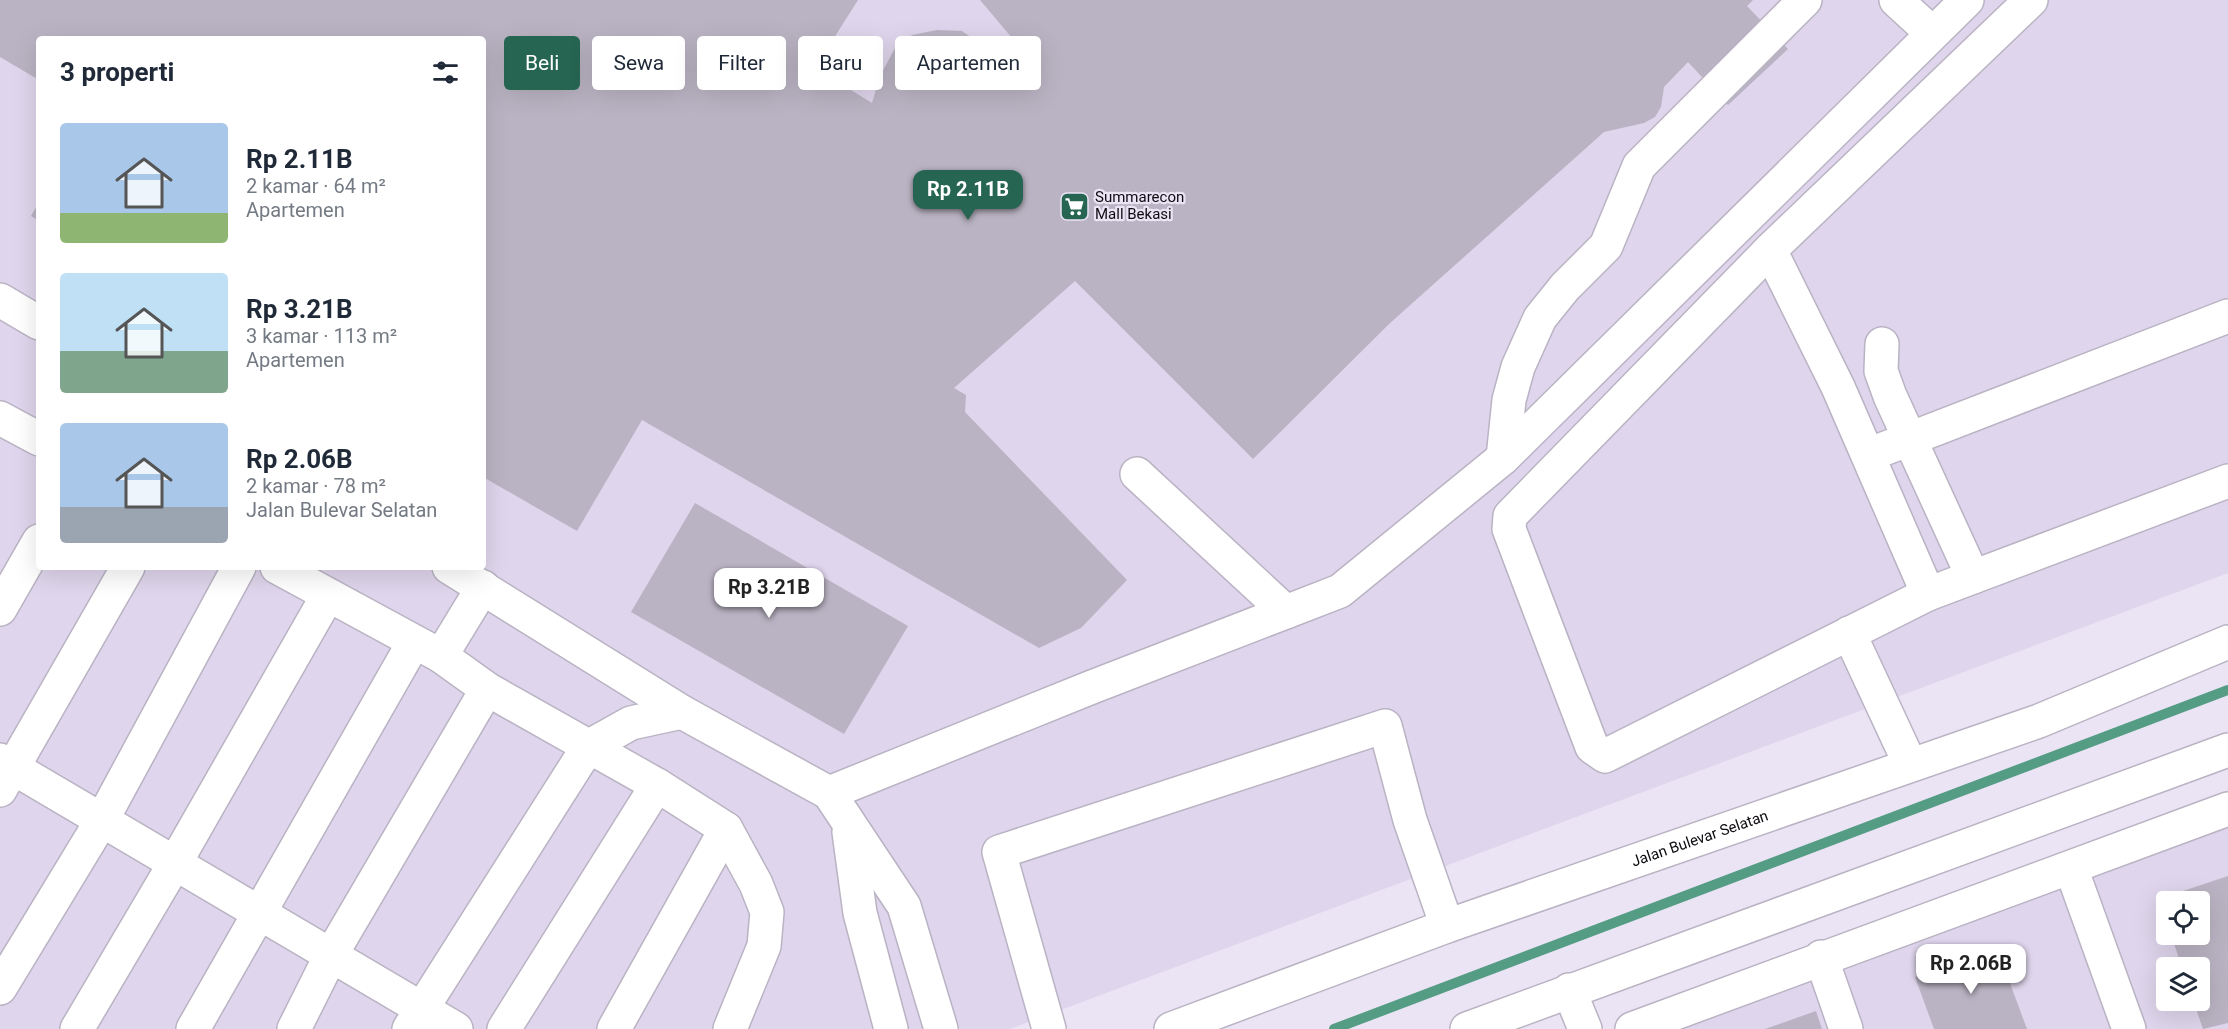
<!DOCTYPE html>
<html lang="id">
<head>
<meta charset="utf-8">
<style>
	:root { --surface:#fff; --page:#f2f2f3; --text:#1f2937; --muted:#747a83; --accent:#266551 }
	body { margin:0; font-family:Roboto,sans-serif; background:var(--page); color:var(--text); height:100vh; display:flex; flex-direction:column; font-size:22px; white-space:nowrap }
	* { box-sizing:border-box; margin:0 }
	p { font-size:20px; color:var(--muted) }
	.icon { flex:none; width:33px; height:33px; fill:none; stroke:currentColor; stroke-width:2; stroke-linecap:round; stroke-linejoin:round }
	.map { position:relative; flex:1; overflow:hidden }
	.side { position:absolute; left:36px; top:36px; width:450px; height:534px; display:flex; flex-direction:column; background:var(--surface); border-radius:6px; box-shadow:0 6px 24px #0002 }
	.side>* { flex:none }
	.banner { position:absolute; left:504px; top:36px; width:570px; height:54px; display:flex; gap:12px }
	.tools { position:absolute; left:2156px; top:891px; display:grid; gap:12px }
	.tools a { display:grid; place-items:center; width:54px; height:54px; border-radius:6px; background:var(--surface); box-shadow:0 6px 24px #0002; font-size:30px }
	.price { position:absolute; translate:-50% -51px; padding:0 14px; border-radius:12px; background:#fff; color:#222; font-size:20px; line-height:39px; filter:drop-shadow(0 2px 3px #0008) }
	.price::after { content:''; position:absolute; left:50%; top:36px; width:18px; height:14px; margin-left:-9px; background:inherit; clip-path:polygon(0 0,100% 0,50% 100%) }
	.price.active { background:var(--accent); color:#fff }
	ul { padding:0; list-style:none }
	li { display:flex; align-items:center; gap:18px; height:150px; padding:0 24px }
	li span { display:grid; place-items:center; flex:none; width:168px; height:120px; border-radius:6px; color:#555 }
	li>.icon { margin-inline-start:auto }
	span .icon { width:72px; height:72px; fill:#fffc; stroke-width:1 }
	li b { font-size:26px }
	h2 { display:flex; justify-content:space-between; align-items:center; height:72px; padding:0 24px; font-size:26px }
	.chip { padding:0 21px; border-radius:6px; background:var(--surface); box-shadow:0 6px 24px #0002; font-size:21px; line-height:54px }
	.chip.active { background:var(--accent); color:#fff }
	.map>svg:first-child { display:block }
	.built { fill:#dfd5ec; fill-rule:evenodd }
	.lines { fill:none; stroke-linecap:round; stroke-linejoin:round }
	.stream { stroke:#559c85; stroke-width:10 }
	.building { fill:#bab3c3 }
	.minor-casing { stroke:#bab3c3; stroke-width:36 }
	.major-casing { stroke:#bab3c3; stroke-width:36 }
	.minor { stroke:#fff; stroke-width:33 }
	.major { stroke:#fff; stroke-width:33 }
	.labels { text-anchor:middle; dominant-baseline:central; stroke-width:4.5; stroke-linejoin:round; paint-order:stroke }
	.poi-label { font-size:15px; fill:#0e0b11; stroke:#ebe4f5; text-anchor:start }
	.street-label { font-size:15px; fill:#0e0b11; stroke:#ebe4f5 }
</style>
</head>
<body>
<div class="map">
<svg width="2228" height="1029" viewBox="0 0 2228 1029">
	<rect width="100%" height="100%" fill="#ebe4f5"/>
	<g class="built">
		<path d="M0,0H2228V573L1010,1029H0ZM39,39H483V567H39Z"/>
		<path d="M2228,810V1029H1630ZM2166,902H2199V934H2166ZM2166,968H2199V1000H2166Z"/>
	</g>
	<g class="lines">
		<path class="stream" d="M1334,1029L2228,690"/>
	</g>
	<g class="building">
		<path d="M0,0H858L815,68L872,103L880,76L895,48L912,35L937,30L962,31L983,45L1003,67L1023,51L980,0H1753L1747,6L1788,49L1728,105L1688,62L1664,87L1661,107L1655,117L1644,123L1604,132L1389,324L1253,459L1075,281L954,388L966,395L965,412L1127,580L1081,628L1039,648L642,420L577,531L483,477V39H39V80L0,57Z"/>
		<path d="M39,202V221L31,216Z"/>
		<path d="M695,503L908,626L844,734L631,612Z"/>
		<path d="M2228,876V1023L2203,1029L2193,1000H2199V968H2182L2171,934H2199V902H2166V917L2159,899Z"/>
		<path d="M1996,946L2027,1029H1934L1915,977Z"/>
		<path d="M1816,1011L1822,1029H1765Z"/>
	</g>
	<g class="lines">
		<defs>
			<g id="minor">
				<path d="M1896,0L1932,33"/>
				<path d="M1770,250L1838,387L1928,594L2228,481"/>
				<path d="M0,300L39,323"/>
				<path d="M1882,344L1881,371L1890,396L1973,577"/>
				<path d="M0,418L39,439"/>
				<path d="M1868,455L2228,316"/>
				<path d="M1503,458L1509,400L1518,367L1540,318L1565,287L1606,246L1639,166L1805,0"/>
				<path d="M1137,474L1286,612"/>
				<path d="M277,567L441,656L483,587"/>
				<path d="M449,567L682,712L829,793L904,906L941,1029"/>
				<path d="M1928,594L1605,756L1592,747L1509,529L1510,516L1770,250L2031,0"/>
				<path d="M0,609L39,541"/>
				<path d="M1849,633L1910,764"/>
				<path d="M441,656L487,689L657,785L726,829L756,884L767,912L764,946L730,1029"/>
				<path d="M0,760L456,1029"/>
				<path d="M0,790L128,567"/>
				<path d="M829,793L1092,687L1340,591L1503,458L1967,0"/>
				<path d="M849,832L860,913L891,1029"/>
				<path d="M2071,868L2129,1029"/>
				<path d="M1821,957L1846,1029"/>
				<path d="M0,988L102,820L239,567"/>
				<path d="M1569,990L1585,1029"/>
				<path d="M77,1029L175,863L328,595"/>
				<path d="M193,1029L414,642"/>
				<path d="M294,1029L331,955L487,689"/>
				<path d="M409,1029L588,747L631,723L682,712"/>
				<path d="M504,1029L657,785"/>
				<path d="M614,1029L726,829"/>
				<path d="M1049,1029L999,852L1385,726L1410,820L1447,926"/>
				<path d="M1632,1029L2228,809"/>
			</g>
			<g id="major">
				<path id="s1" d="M1171,1029L1447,926L2039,721L2228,642"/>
				<path d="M1467,1029L2228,750"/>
			</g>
		</defs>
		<use href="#minor" class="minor-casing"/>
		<use href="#major" class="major-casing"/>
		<use href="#minor" class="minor"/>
		<use href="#major" class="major"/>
	</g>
	<defs>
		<symbol id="supermarket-square" viewBox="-11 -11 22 22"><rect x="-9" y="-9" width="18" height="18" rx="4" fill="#266551" stroke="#ebe4f5"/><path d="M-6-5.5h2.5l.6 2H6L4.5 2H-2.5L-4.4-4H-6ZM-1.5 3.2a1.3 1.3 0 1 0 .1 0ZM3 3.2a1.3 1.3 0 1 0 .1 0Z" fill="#fff"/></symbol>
	</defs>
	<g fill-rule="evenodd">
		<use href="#supermarket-square" x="1058" y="190" width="33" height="33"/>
	</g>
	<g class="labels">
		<g class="poi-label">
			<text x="1095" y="197">Summarecon<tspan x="1095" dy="17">Mall Bekasi</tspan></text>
		</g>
		<g class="street-label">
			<text stroke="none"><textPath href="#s1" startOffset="562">Jalan Bulevar Selatan</textPath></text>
		</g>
	</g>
</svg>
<div class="tools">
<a><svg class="icon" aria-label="locate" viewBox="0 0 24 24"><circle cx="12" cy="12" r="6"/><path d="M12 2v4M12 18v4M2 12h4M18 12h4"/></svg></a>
<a><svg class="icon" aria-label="layers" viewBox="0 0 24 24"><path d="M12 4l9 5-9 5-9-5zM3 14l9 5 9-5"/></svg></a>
</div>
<b class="price active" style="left:968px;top:221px">Rp 2.11B</b>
<b class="price" style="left:769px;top:619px">Rp 3.21B</b>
<b class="price" style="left:1971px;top:995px">Rp 2.06B</b>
<div class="banner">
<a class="chip active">Beli</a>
<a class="chip">Sewa</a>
<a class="chip">Filter</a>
<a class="chip">Baru</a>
<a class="chip">Apartemen</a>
</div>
<section class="side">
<h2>3 properti<svg class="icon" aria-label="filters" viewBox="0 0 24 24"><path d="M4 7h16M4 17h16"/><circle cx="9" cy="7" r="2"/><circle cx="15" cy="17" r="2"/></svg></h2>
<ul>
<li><span style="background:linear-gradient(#a9c7e8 75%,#8fb573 0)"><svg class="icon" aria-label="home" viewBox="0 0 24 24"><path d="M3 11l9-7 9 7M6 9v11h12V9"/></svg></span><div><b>Rp 2.11B</b><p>2 kamar · 64 m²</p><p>Apartemen</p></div></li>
<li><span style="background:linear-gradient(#bfe0f5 65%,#7fa58c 0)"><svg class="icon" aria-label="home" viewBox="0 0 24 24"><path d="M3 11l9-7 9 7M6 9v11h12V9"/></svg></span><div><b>Rp 3.21B</b><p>3 kamar · 113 m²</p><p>Apartemen</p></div></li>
<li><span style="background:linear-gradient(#a9c7e8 70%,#9aa5b1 0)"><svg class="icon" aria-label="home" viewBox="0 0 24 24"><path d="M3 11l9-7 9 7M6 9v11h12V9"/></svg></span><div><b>Rp 2.06B</b><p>2 kamar · 78 m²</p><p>Jalan Bulevar Selatan</p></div></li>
</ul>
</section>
</div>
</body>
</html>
